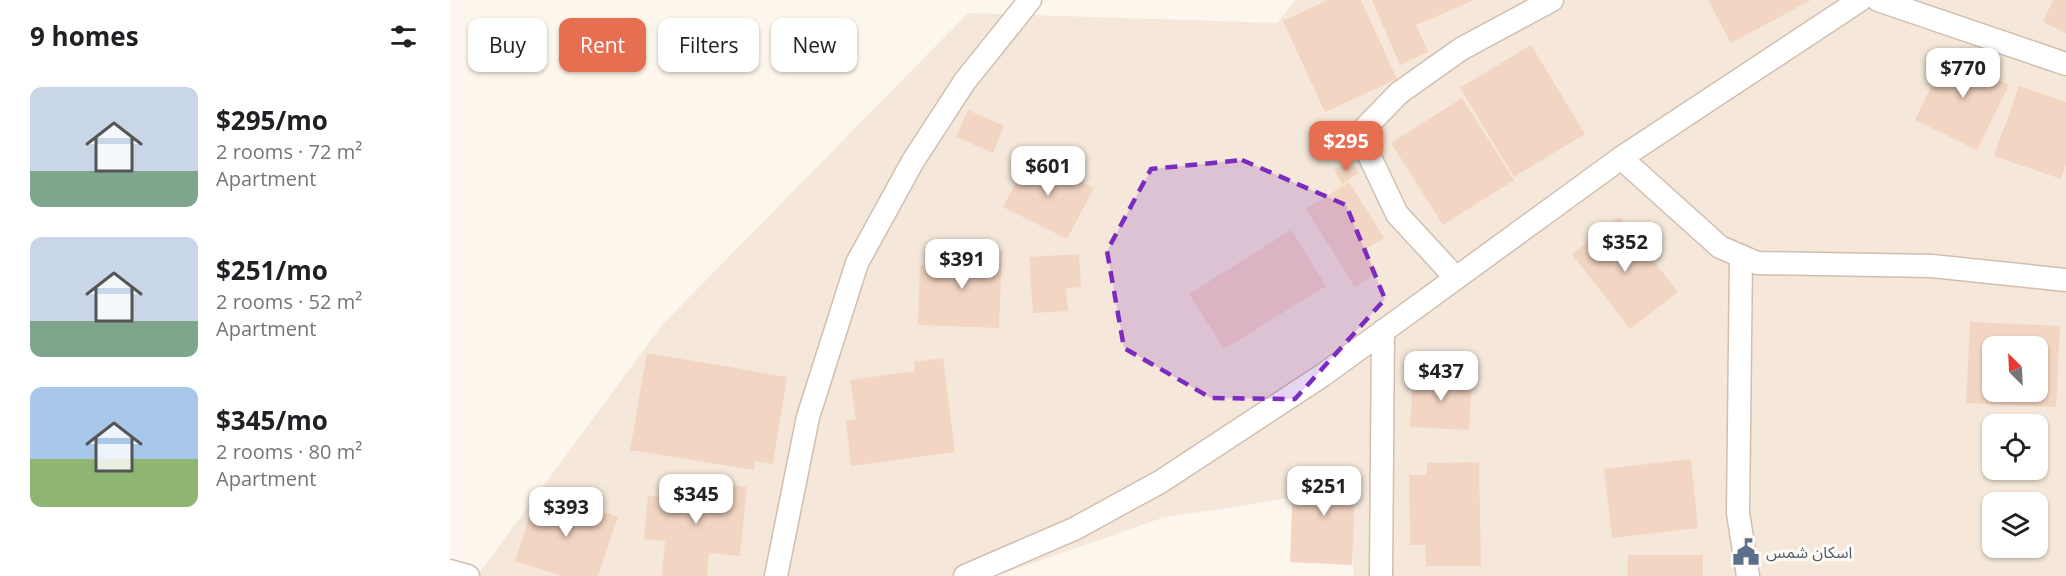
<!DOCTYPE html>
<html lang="en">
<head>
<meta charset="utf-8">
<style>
	:root { --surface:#fff; --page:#f6f6f6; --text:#202124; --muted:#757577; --accent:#e76f51 }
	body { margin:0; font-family:"Open Sans","Noto Sans Arabic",sans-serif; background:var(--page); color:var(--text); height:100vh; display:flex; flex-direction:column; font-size:22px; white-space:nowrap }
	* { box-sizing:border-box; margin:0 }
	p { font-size:20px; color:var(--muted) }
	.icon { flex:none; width:33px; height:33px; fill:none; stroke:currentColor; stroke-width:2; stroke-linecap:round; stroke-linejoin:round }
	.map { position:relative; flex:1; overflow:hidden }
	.sheet { display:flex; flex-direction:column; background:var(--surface); width:450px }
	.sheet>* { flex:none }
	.guide { position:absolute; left:18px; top:18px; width:570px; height:54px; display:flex; gap:12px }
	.needle { width:39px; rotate:336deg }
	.buttons { position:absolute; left:1532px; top:336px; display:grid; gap:12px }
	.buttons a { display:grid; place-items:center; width:66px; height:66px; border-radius:12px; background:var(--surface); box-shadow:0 2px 4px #0004; font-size:30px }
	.price { position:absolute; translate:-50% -51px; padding:0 14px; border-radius:12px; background:#fff; color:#222; font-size:20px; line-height:39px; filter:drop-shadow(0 2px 3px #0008) }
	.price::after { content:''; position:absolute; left:50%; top:36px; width:18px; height:14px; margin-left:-9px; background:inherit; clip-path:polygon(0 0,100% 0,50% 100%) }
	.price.active { background:var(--accent); color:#fff }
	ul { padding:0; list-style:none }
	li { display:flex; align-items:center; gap:18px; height:150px; padding:0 30px }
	li span { display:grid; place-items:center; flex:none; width:168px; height:120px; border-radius:12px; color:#555 }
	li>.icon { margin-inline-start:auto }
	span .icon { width:72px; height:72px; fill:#fffc; stroke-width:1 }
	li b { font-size:26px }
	h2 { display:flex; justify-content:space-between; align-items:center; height:72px; padding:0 30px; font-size:26px }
	.chip { padding:0 21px; border-radius:12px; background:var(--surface); box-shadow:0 2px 4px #0004; font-size:21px; line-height:54px }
	.chip.active { background:var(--accent); color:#fff }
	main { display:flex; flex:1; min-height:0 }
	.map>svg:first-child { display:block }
	.residential { fill:#f5e8da; fill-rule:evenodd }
	.building { fill:#f3d5c3; fill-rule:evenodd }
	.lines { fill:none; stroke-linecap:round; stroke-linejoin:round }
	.street-casing { stroke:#d1beb0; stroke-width:25 }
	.street { stroke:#fff; stroke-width:22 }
	.marked { fill:#7b2cbf; fill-opacity:0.2; stroke:#7b2cbf; stroke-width:4.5; stroke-dasharray:12 8; stroke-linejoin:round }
	.labels { text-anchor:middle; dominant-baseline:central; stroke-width:6; stroke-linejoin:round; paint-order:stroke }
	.service-label { font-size:16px; fill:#4e5e75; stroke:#fffaf3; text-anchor:start }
</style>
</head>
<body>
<main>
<section class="sheet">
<h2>9 homes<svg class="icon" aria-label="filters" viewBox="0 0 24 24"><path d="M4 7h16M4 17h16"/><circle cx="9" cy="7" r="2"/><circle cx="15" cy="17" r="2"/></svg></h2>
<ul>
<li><span style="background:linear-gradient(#c9d6e8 70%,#7fa58c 0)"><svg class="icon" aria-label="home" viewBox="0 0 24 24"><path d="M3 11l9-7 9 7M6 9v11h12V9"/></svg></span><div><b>$295/mo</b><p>2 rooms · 72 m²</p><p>Apartment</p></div></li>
<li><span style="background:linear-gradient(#c9d6e8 70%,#7fa58c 0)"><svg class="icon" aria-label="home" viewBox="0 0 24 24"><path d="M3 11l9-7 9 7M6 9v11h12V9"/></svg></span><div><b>$251/mo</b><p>2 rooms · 52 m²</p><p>Apartment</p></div></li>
<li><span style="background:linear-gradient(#a9c7e8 60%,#8fb573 0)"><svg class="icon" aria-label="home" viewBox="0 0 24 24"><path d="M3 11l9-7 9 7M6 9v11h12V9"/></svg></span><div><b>$345/mo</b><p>2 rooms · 80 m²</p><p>Apartment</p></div></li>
</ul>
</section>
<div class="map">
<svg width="1616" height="576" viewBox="0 0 1616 576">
	<rect width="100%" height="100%" fill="#fdf6ec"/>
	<path class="residential" d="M845,0H1616V576H904L897,489L712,518L546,576H27L212,325L518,13L827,23ZM1542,346H1587V392H1542ZM1542,424H1587V470H1542ZM1542,502H1587V548H1542Z"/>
	<g class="building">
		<path d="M878,0H911L947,79L875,112L833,21Z"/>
		<path d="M922,0H1024L966,25L978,52L950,65Z"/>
		<path d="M1258,0H1361L1281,43Z"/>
		<path d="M1603,0H1616V33L1593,22Z"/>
		<path d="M1081,45L1135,134L1064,177L1010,88Z"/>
		<path d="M1500,48L1529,62L1532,56L1549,64L1543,77L1559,85L1527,150L1465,120Z"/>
		<path d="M1569,86L1616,102V164L1611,179L1544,156Z"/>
		<path d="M1012,98L1064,180L993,225L941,143Z"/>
		<path d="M518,110L554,126L543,153L506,137Z"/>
		<path d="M580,155L644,188L617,239L553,207Z"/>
		<path d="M901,160L909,173L892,184L884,170Z"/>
		<path d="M899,182L934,238L914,250L928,272L905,287L856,209Z"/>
		<path d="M1169,217L1228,292L1180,329L1122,254Z"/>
		<path d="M841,230L876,286L774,349L739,294Z"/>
		<path d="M490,249L552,251L549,328L468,325L470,265L489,266Z"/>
		<path d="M629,254L631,287L616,288L618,311L583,313L579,257Z"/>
		<path d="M1520,322L1610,326L1606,407L1516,403ZM1542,346H1587V392H1542Z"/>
		<path d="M197,353L337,377L323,464L305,461L304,470L180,450Z"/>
		<path d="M493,358L505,452L401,466L396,421L406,419L400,380L465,371L464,362Z"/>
		<path d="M963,374L1022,377L1019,430L960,427Z"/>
		<path d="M1241,459L1248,528L1162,538L1154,469Z"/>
		<path d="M1029,462L1031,566H976L975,545H960L959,475H977V463Z"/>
		<path d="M857,468L906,469L902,565L840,562L843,479H857Z"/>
		<path d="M222,479L297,487L290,556L259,553L257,576H212L215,541L194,539L198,496L220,498Z"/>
		<path d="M88,491L168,517L148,576H112L65,561Z"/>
		<path d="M1178,555H1253V576H1177Z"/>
	</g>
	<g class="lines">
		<defs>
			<g id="street">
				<path d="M1428,0L1616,64"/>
				<path d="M1171,158L1270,247L1307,263L1482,266L1616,280"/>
				<path d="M1291,256L1288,513L1298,576"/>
				<path d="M1006,278L947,214L918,153L915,128L949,93L1011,49L1102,0"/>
				<path d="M0,571L18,576"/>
				<path d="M326,576L358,417L407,263L463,161L515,81L580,0"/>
				<path d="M515,576L624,529L710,482L873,375L1171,158L1410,0"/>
				<path d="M931,576L933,331"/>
			</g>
		</defs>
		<use href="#street" class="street-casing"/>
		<use href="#street" class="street"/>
	</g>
	<path class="marked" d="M792,160L896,205L935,299L845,399L761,398L674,348L657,251L701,169Z"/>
	<defs>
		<symbol id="civic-bare" viewBox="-9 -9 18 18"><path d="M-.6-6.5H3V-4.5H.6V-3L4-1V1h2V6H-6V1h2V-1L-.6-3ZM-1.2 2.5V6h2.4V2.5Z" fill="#5c6f8a" stroke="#fffaf3" stroke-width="2.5" paint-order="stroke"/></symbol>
	</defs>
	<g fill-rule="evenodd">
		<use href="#civic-bare" x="1277" y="533" width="38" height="38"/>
	</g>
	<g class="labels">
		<g class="service-label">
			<text x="1316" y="552">اسكان شمس</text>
		</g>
	</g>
</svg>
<div class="buttons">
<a><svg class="needle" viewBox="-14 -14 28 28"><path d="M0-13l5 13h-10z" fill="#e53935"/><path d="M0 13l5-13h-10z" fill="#757577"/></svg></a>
<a><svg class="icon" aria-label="locate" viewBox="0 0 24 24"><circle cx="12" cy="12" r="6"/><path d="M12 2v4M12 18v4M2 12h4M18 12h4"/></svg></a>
<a><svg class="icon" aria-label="layers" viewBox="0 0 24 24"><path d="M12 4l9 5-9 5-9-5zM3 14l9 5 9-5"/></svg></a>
</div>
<b class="price" style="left:1513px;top:99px">$770</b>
<b class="price active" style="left:896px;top:172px">$295</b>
<b class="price" style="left:598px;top:197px">$601</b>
<b class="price" style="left:1175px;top:273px">$352</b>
<b class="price" style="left:512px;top:290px">$391</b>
<b class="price" style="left:991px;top:402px">$437</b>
<b class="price" style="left:874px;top:517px">$251</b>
<b class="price" style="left:246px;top:525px">$345</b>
<b class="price" style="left:116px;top:538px">$393</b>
<div class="guide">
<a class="chip">Buy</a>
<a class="chip active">Rent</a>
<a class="chip">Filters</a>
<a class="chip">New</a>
</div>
</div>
</main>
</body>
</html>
